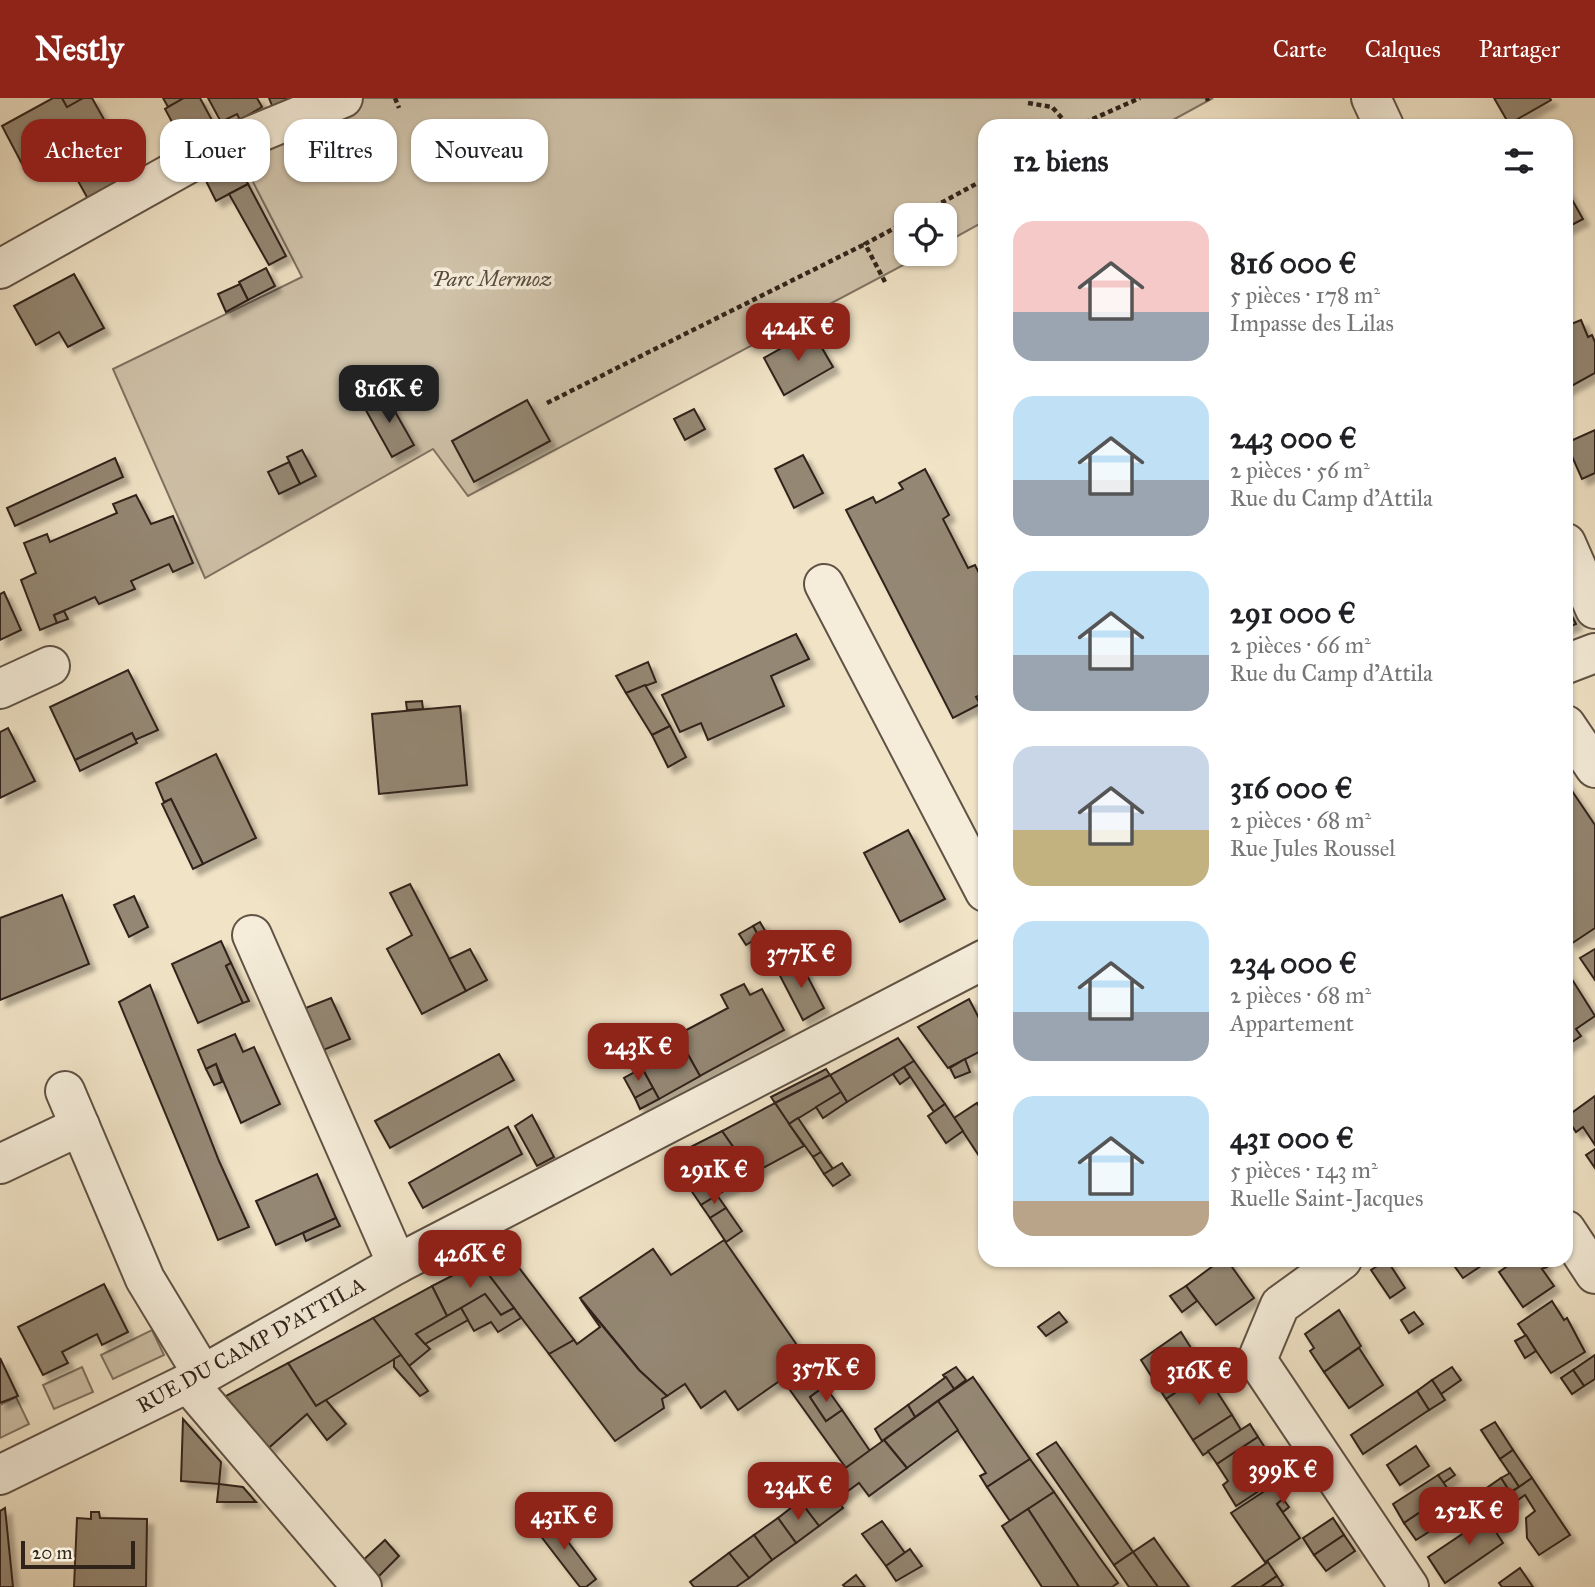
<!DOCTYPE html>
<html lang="fr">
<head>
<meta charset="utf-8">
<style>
	:root { --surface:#fff; --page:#f6f6f6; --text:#202124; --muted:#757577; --accent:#8f2418 }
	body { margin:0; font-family:"IM FELL Great Primer",serif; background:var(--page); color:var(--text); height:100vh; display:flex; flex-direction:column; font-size:26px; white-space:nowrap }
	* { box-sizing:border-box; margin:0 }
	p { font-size:23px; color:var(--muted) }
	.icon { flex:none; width:38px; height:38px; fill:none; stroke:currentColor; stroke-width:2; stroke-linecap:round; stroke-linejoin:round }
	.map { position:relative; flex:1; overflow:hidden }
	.sheet { position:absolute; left:978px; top:21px; width:595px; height:1148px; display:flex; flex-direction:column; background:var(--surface); border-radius:21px; box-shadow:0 2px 5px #0004 }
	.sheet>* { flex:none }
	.top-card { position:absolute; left:21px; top:21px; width:665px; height:63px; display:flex; gap:14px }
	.buttons { position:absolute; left:894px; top:105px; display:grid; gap:14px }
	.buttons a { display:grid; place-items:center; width:63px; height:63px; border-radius:14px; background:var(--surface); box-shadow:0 2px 5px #0004; font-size:35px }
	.scale { position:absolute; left:21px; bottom:18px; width:114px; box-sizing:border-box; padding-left:7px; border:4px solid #30231a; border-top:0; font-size:19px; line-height:24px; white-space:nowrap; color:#30231a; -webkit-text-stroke:5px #f5edda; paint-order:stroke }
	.price { position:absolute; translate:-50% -60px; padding:0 16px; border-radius:14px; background:var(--accent); color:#fff; font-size:23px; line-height:46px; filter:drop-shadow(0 2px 4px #0008) }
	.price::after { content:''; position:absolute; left:50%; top:42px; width:21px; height:16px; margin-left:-10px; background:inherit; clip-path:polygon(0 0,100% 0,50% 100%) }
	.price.active { background:#222; color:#fff }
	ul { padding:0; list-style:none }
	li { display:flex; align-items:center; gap:21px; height:175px; padding:0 35px }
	li span { display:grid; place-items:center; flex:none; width:196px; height:140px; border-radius:21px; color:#555 }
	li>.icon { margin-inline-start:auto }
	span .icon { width:84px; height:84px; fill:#fffc; stroke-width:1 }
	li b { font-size:30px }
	h2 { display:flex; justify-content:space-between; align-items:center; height:84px; padding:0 35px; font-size:30px }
	.pill { padding:0 24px; border-radius:21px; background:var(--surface); box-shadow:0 2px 5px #0004; font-size:24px; line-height:63px }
	.pill.active { background:var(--accent); color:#fff }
	header { display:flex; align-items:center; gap:42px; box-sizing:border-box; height:98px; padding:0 35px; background:var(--accent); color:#fff }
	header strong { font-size:33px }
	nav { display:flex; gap:38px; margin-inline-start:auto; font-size:24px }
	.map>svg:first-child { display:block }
	.green { fill:#cfc2a9; stroke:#807262; stroke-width:2 }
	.building { fill:#948773; stroke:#30231a; stroke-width:2; filter:url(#shadow) }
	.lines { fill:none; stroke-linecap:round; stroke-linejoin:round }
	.minor-casing { stroke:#605345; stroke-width:42 }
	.path { stroke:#30231a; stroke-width:4.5; stroke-dasharray:5 3.5; stroke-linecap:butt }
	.minor { stroke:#f5edda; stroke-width:38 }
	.labels { text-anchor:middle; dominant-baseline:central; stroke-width:7; stroke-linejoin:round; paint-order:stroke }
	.park-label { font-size:21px; font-style:italic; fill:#584b3e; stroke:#f5edda }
	.street-label { font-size:21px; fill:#30231a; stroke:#f5edda }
</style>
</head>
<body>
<header>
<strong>Nestly</strong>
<nav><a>Carte</a><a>Calques</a><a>Partager</a></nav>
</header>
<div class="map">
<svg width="1595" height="1489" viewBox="0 0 1595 1489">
	<defs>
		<filter id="shadow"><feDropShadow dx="6" dy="6" stdDeviation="2" flood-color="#0004"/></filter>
	</defs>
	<rect width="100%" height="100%" fill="#f0e3c6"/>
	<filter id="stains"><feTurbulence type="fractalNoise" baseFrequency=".00286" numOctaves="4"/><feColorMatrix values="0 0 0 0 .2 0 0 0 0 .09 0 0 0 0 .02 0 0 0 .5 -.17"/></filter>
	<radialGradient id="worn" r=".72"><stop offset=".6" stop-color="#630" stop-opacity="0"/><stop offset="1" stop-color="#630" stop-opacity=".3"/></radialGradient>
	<g class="green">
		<path d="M361,0H1213L1162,28H985V123L945,145V117H906V156H924L468,398L433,351L205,480L113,271L302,179L238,55Z"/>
		<path d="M152,1232L164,1257L113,1281L101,1257Z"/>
		<path d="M82,1269L93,1294L54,1311L43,1287Z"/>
		<path d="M16,1299L29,1326L0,1340V1307Z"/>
	</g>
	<g class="building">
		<path d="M53,0H62L67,9L83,0H92L134,75L88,101L73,74L83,69L70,43L60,48L58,45L21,64L2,28Z"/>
		<path d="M62,0H83L67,9Z"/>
		<path d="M163,0H182L183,1L168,9Z"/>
		<path d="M184,0H200L221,39L206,47L195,28L179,37L165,11Z"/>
		<path d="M208,0H257L262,9L240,22L237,16L221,24Z"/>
		<path d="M269,0H310L275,15Z"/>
		<path d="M1494,0H1550L1551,2L1509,26Z"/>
		<path d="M70,43L83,69L73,74L63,55L27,74L21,64L58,45L60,48Z"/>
		<path d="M234,61L248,86L216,103L203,77Z"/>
		<path d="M248,86L286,158L269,167L229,96Z"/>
		<path d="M1566,91L1583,121L1566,130Z"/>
		<path d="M266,170L275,188L248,202L239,184Z"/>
		<path d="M74,176L104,230L68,249L59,234L36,247L14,208Z"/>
		<path d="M240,186L248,202L226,214L218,196Z"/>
		<path d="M1581,222L1588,239L1592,237L1595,244V275L1566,291V228Z"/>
		<path d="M812,233L833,269L784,297L764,260Z"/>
		<path d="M385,296L414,347L392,359L363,307Z"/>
		<path d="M527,302L550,343L474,384L452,343Z"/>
		<path d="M694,311L705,331L685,342L674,321Z"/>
		<path d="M1595,332V375L1582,381L1566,345Z"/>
		<path d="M302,352L316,378L300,386L287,359Z"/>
		<path d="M803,357L823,395L794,410L775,371Z"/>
		<path d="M115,360L123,379L15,428L7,410Z"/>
		<path d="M289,364L300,386L279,396L268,374Z"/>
		<path d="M925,371L949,417L943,421L968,470L975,467L985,487V595L976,599L980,606L953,620L846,412L873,399L876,405L903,391L899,385Z"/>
		<path d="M136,397L151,426L173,418L193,465L173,474L169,466L131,483L135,491L99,506L95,499L54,517L57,525L40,532L21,482L36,475L24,445L47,436L50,444L117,415L113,406Z"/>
		<path d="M4,494L21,532L0,542V496Z"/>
		<path d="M1566,506L1576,526L1566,530Z"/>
		<path d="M64,513L68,521L57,525L54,517Z"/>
		<path d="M796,536L809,561L771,578L784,608L708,642L701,625L680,634L662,597Z"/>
		<path d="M648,564L656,584L626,595L616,578Z"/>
		<path d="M128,572L158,632L135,642L132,635L75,662L50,609Z"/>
		<path d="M645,587L670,628L652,637L626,595Z"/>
		<path d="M422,603L423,611L407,612L406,604Z"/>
		<path d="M460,608L467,687L379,696L372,616Z"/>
		<path d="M670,628L686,659L668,669L652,637Z"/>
		<path d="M8,630L35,683L0,700V634Z"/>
		<path d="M132,635L137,645L80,673L75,662Z"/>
		<path d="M216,656L256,740L203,766L171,701L164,704L156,685Z"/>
		<path d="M1566,684L1595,727V830L1571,846L1566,839Z"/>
		<path d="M171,701L203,766L193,771L162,706Z"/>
		<path d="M908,732L945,801L900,824L864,755Z"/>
		<path d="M410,786L466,893L422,916L387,851L412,837L390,795Z"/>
		<path d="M62,797L89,866L0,902V820Z"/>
		<path d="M134,798L148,829L129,839L114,807Z"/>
		<path d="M760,824L786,869L778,874L753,828Z"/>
		<path d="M753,828L759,839L746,847L739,836Z"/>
		<path d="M221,843L231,865L226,868L243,905L198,925L172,866Z"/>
		<path d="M470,851L487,882L466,893L449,861Z"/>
		<path d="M1595,851V882L1580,860Z"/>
		<path d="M799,862L824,910L803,922L778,874Z"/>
		<path d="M231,865L249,903L243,905L226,868Z"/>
		<path d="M1568,875L1595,918L1576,931L1581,938L1566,948Z"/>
		<path d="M744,886L750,897L762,891L784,932L700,978L677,937L728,910L721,897Z"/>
		<path d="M150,887L219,1063L249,1129L218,1142L119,904Z"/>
		<path d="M331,900L350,941L321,953L303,911Z"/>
		<path d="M969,901L980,922L985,920V951L948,970L918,929Z"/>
		<path d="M235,936L243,954L254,949L280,1006L241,1025L216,966L206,971L198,952Z"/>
		<path d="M677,937L700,978L659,1001L642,970L646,968L640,958Z"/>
		<path d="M898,940L914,963L847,1004L830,977Z"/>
		<path d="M499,956L514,982L390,1050L375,1023Z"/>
		<path d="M965,961L970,974L955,980L950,970Z"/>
		<path d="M914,963L945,1006L934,1014L904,969Z"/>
		<path d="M216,966L222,984L214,987L206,971Z"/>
		<path d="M904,969L910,979L900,986L893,976Z"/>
		<path d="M642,970L653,990L635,1000L624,980Z"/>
		<path d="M826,971L830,977L775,1005L771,999Z"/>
		<path d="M830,977L841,994L789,1026L775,1005Z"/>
		<path d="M653,990L659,1001L640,1011L635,1000Z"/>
		<path d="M841,994L847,1004L823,1020L816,1009Z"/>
		<path d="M1595,998V1047L1583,1029L1576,1034L1566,1019Z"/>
		<path d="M775,1005L804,1048L752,1076L722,1033Z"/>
		<path d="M977,1005L985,1018V1067L954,1020Z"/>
		<path d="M945,1006L963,1033L946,1045L928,1018Z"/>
		<path d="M532,1017L554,1059L537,1068L515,1028Z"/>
		<path d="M798,1020L821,1054L813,1059L789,1026Z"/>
		<path d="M508,1029L522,1056L423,1110L409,1085Z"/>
		<path d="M722,1033L752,1076L701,1107L669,1060Z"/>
		<path d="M1595,1051V1070L1586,1057Z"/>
		<path d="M821,1054L833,1071L824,1076L813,1059Z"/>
		<path d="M842,1065L850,1077L833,1088L824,1076Z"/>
		<path d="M317,1076L336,1120L276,1147L256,1103Z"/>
		<path d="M717,1097L726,1110L710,1120L701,1107Z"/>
		<path d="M726,1110L742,1133L726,1144L710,1120Z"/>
		<path d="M336,1120L340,1128L306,1143L303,1135Z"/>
		<path d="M724,1142L808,1263L738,1312L725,1293L701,1310L685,1286L667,1298L639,1272L580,1200L653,1151L671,1177Z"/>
		<path d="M504,1150L574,1242L549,1256L479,1164Z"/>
		<path d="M1221,1162H1227L1254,1200L1216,1227L1186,1188Z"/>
		<path d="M1387,1162L1405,1190L1390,1200L1371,1172Z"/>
		<path d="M1450,1162H1490L1463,1180Z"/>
		<path d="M1516,1162H1543L1547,1169L1542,1171L1554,1188L1523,1209L1499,1174Z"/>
		<path d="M479,1164L514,1210L501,1217L485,1196L447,1218L432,1188Z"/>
		<path d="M104,1186L128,1234L102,1247L97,1236L62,1254L68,1265L43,1277L18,1229Z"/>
		<path d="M432,1188L447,1218L416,1236L430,1251L409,1268L373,1220Z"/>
		<path d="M1186,1188L1197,1203L1182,1214L1170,1198Z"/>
		<path d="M485,1196L501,1217L514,1210L521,1220L498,1234L491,1224L474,1233L461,1210Z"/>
		<path d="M581,1202L639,1272L667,1298L662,1301L664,1310L615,1343L549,1256L574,1242L577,1246L600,1229Z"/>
		<path d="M1552,1203L1564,1222L1567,1220L1585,1254L1551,1275L1518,1226Z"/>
		<path d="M461,1210L468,1222L425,1246L416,1236Z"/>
		<path d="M1339,1212L1361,1248L1324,1274L1310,1253L1314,1250L1305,1236Z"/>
		<path d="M1059,1214L1067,1224L1046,1238L1038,1229Z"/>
		<path d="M1414,1214L1423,1226L1409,1235L1401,1222Z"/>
		<path d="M373,1220L401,1257L316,1308L288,1265Z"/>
		<path d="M1181,1234L1206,1274L1166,1301L1141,1262Z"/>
		<path d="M1526,1237L1536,1253L1525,1260L1515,1243Z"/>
		<path d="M1359,1250L1383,1287L1349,1310L1324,1274Z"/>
		<path d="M401,1257L428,1293L420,1298L394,1269V1261Z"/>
		<path d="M1595,1257V1281L1584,1288L1573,1272Z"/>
		<path d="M0,1260L18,1298L0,1305Z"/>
		<path d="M808,1263L825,1288L810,1299L826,1323L842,1312L870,1353L846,1370L782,1281Z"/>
		<path d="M288,1265L316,1308L326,1302L346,1326L327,1342L307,1316L263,1355L222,1300Z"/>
		<path d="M956,1269L966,1282L954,1291L943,1277Z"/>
		<path d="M1452,1269L1461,1282L1441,1296L1432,1282Z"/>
		<path d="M1573,1272L1584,1288L1572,1296L1561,1280Z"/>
		<path d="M1205,1275L1232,1317L1193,1342L1166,1301Z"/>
		<path d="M946,1279L954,1291L915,1319L908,1307Z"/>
		<path d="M973,1279L1030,1361L987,1389L980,1378L986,1375L938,1303Z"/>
		<path d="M1432,1282L1445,1302L1429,1312L1417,1293Z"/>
		<path d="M825,1288L842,1312L826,1323L810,1299Z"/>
		<path d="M1417,1293L1429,1312L1363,1356L1351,1337Z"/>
		<path d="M938,1303L958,1332L907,1370L884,1342Z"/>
		<path d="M908,1307L915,1319L882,1343L875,1331Z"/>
		<path d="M1232,1317L1241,1332L1203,1357L1193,1342Z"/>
		<path d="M183,1321L221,1364L219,1386L181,1383Z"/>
		<path d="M1495,1324L1513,1352L1500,1361L1481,1332Z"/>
		<path d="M1250,1326L1258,1339L1217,1366L1208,1353Z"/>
		<path d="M1258,1339L1283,1377L1236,1408L1223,1387L1228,1383L1217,1366Z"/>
		<path d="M884,1342L907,1370L869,1398L859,1385L837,1401L825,1385Z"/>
		<path d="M1056,1344L1133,1454L1114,1467L1037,1356Z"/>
		<path d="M1416,1348L1429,1368L1400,1387L1387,1367Z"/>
		<path d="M1513,1352L1532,1380L1519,1389L1500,1361Z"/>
		<path d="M1030,1361L1054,1394L1010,1423L987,1389Z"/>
		<path d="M1450,1370L1455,1377L1443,1385L1438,1377Z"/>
		<path d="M1510,1375L1519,1389L1510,1394L1501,1380Z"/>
		<path d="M1438,1377L1450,1394L1404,1425L1393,1406Z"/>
		<path d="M1501,1380L1510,1394L1474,1420L1465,1405Z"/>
		<path d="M1532,1380L1570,1437L1539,1457L1527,1440L1526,1420L1535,1413L1525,1397L1500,1415L1494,1406Z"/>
		<path d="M825,1385L843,1410L819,1428L800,1403Z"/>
		<path d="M219,1386L243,1389L256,1404H217Z"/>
		<path d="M1274,1387L1283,1401L1277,1406L1300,1440L1265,1464L1231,1415Z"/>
		<path d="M1054,1394L1099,1459L1118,1485L1112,1489H1079L1028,1411Z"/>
		<path d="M1450,1394L1462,1413L1416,1442L1404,1425Z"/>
		<path d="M1283,1401L1289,1409L1283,1414L1277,1406Z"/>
		<path d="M800,1403L819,1428L796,1445L778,1420Z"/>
		<path d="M1494,1406L1498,1412L1473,1429L1469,1423Z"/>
		<path d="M5,1410L13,1489H0V1413Z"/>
		<path d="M1028,1411L1079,1489H1042L1002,1428Z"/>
		<path d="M1498,1412L1507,1426L1496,1434L1503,1445L1445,1485L1428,1459Z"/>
		<path d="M91,1414H99L100,1420L147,1421L146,1489H74L77,1420L91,1421Z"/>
		<path d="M548,1417L596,1481L586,1489H580L533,1428Z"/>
		<path d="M778,1420L796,1445L772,1462L754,1437Z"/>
		<path d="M1333,1420L1344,1437L1314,1457L1303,1440Z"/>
		<path d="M882,1423L905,1455L886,1468L862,1436Z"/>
		<path d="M754,1437L772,1462L749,1480L729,1455Z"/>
		<path d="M1344,1437L1355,1453L1326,1473L1314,1457Z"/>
		<path d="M1154,1440L1165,1456L1189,1489H1158L1133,1454Z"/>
		<path d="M385,1442L399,1458L375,1482L360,1465Z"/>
		<path d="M910,1451L922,1468L896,1483L886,1468Z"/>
		<path d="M1133,1454L1158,1489H1129L1114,1467Z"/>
		<path d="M729,1455L749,1480L736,1489H694L690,1484Z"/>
		<path d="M1268,1464L1277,1478L1261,1489H1232Z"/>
		<path d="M1520,1470L1533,1489H1502L1499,1485Z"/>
		<path d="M856,1477L865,1489H845L843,1487Z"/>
		<path d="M1277,1478L1283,1487L1280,1489H1261Z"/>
	</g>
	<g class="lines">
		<defs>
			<g id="minor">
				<path d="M1371,0L1384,28"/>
				<path d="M0,171L204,57L343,0"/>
				<path d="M1566,445L1595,511"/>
				<path d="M824,486L985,794"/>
				<path d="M1566,566L1595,555"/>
				<path d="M0,591L50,568"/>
				<path d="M1566,627L1595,670"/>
				<path d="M252,837L397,1166"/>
				<path d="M65,993L145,1181L203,1277"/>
				<path d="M0,1066L80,1028"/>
				<path d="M1566,1132L1595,1176"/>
				<path d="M1342,1162L1280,1207L1257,1262L1409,1489"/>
				<path d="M188,1285L362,1489"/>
				<path d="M0,1377L188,1285L397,1166L985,861"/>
			</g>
		</defs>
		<use href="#minor" class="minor-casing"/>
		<g class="path">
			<path d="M395,0L399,10"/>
			<path d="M1207,0L1208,3"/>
			<path d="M1028,5L1052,9L1069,28"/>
			<path d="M1077,28L1140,0"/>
			<path d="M919,117L985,81"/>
			<path d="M885,184L865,146L906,124"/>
			<path d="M547,305L865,146"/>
		</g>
		<use href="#minor" class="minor"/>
	</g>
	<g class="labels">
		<g class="park-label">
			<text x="492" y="181">Parc Mermoz</text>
		</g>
		<g class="street-label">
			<text transform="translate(251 1247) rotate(-29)">RUE DU CAMP D'ATTILA</text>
		</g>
	</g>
	<rect width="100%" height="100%" filter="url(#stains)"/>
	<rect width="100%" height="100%" fill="url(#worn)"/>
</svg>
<div class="buttons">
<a><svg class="icon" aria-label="locate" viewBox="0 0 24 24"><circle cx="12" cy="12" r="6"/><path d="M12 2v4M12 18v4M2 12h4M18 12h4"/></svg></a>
</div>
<div class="scale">20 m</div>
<b class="price" style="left:798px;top:265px">424K €</b>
<b class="price active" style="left:389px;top:327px">816K €</b>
<b class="price" style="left:801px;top:892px">377K €</b>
<b class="price" style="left:638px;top:985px">243K €</b>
<b class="price" style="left:714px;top:1108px">291K €</b>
<b class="price" style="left:470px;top:1192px">426K €</b>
<b class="price" style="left:826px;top:1306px">357K €</b>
<b class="price" style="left:1199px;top:1309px">316K €</b>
<b class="price" style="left:1283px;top:1408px">399K €</b>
<b class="price" style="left:798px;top:1424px">234K €</b>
<b class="price" style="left:1469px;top:1449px">252K €</b>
<b class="price" style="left:564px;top:1454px">431K €</b>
<div class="top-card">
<a class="pill active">Acheter</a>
<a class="pill">Louer</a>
<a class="pill">Filtres</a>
<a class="pill">Nouveau</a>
</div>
<section class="sheet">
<h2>12 biens<svg class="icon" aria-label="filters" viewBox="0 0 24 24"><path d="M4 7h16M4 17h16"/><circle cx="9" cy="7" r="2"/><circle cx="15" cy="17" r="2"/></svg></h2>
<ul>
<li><span style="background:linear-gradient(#f6c9c9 65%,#9aa5b1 0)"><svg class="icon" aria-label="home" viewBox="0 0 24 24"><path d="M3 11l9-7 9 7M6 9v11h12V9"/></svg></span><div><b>816 000 €</b><p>5 pièces · 178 m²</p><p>Impasse des Lilas</p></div></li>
<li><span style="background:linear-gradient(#bfe0f5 60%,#9aa5b1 0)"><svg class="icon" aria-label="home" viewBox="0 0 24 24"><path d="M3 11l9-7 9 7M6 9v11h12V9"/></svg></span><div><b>243 000 €</b><p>2 pièces · 56 m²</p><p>Rue du Camp d'Attila</p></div></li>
<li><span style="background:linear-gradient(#bfe0f5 60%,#9aa5b1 0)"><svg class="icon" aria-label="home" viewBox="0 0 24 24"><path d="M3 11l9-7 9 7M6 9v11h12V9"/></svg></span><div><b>291 000 €</b><p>2 pièces · 66 m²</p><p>Rue du Camp d'Attila</p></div></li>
<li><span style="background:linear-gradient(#c9d6e8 60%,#c2b280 0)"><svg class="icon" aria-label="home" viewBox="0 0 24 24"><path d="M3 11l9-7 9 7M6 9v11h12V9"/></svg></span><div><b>316 000 €</b><p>2 pièces · 68 m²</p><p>Rue Jules Roussel</p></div></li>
<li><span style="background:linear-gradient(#bfe0f5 65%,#9aa5b1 0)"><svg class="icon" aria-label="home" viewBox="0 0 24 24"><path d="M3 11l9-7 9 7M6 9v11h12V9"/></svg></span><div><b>234 000 €</b><p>2 pièces · 68 m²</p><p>Appartement</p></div></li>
<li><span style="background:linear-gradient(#bfe0f5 75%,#b9a48a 0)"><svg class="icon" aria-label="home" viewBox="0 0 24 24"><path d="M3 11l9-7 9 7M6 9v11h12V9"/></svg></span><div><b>431 000 €</b><p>5 pièces · 143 m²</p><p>Ruelle Saint-Jacques</p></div></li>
</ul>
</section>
</div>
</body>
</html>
